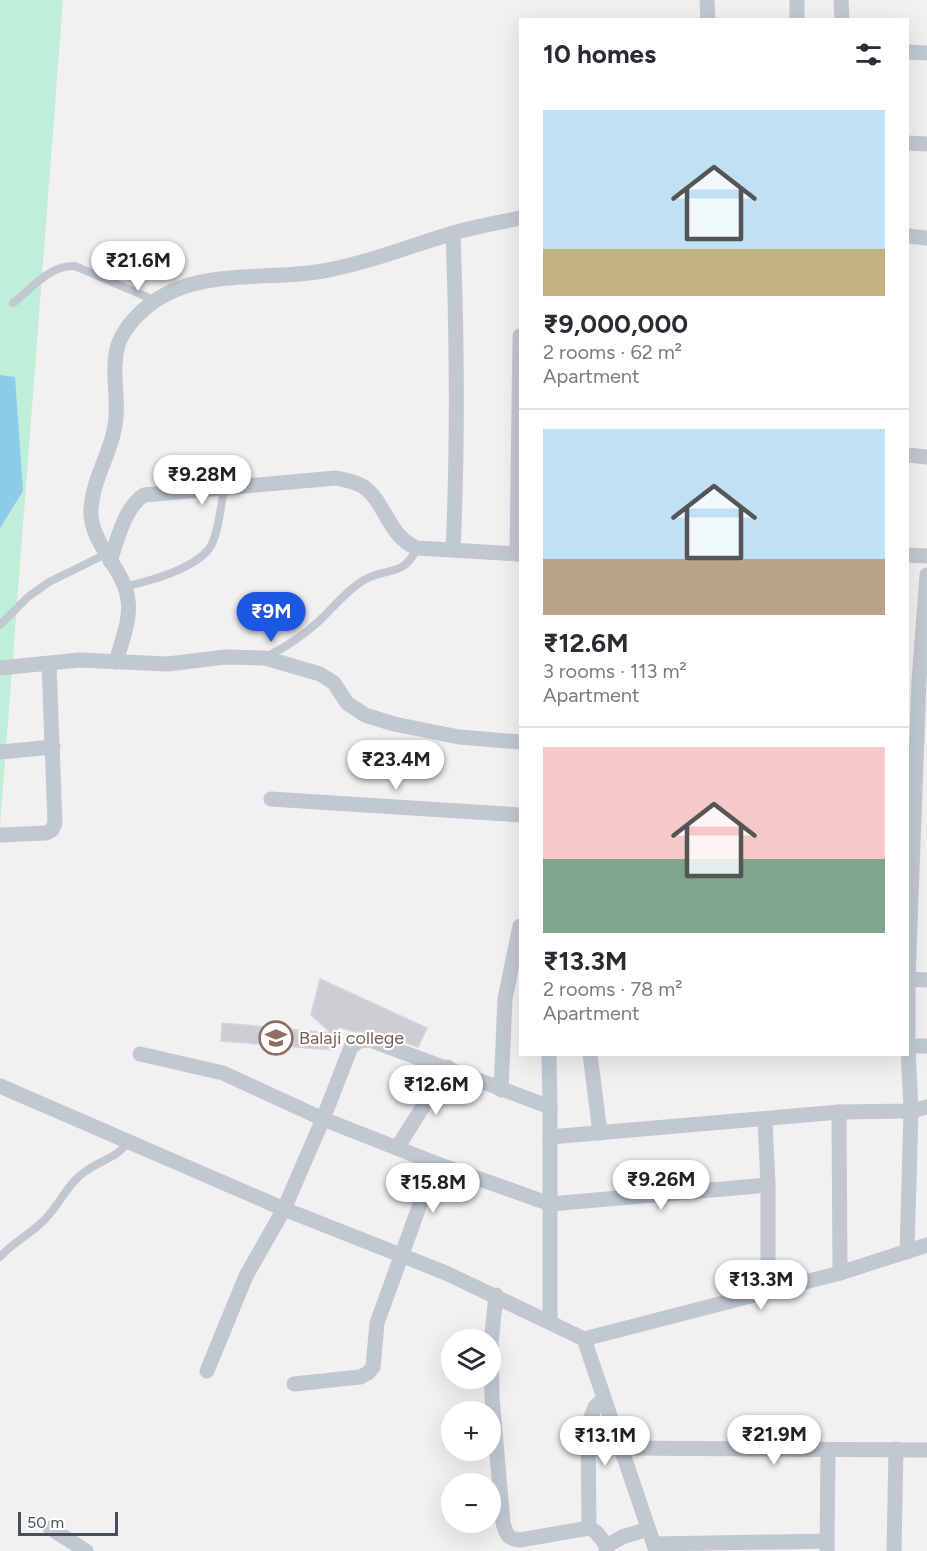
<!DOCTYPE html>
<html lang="en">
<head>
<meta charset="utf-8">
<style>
	:root { --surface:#fff; --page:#f2f2f3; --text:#2b2b33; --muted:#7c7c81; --line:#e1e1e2; --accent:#1b57e1 }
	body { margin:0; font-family:Figtree,sans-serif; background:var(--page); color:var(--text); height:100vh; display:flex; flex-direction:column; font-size:22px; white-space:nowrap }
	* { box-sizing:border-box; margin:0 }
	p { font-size:20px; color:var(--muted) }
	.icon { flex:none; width:33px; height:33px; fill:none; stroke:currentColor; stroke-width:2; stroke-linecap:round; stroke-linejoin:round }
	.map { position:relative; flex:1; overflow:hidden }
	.drawer { position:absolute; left:519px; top:18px; width:390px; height:1038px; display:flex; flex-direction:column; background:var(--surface); border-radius:0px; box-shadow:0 6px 24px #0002 }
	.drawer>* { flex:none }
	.fabs { position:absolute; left:441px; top:1329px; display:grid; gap:12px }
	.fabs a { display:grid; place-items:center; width:60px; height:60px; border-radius:50%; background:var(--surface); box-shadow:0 6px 24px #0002; font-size:30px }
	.scale { position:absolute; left:18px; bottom:15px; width:100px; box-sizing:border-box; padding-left:6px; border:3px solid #48505d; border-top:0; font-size:16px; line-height:21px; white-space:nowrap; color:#48505d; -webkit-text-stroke:4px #fff; paint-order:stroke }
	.price { position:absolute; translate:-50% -51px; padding:0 14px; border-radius:21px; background:#fff; color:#222; font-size:20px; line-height:39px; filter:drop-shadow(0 2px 3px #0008) }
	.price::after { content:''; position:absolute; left:50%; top:36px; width:18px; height:14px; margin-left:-9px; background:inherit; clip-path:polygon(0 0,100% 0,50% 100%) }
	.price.selected { background:var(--accent); color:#fff }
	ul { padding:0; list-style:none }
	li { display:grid; align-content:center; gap:12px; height:318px; padding:0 24px }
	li+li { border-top:2px solid var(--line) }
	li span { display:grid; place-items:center; height:186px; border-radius:0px; color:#555 }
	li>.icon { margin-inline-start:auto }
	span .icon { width:108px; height:108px; fill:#fffc; stroke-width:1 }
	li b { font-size:26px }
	h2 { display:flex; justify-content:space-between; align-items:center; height:72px; padding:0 24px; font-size:26px }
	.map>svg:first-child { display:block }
	.green { fill:#bfefd8 }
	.water { fill:#8dcbeb }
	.building { fill:#cdced4; stroke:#d4d5db; stroke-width:1.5 }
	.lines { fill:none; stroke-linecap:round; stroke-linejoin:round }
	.service { stroke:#c1c8d1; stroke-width:8 }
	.minor { stroke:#c1c8d1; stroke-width:15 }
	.labels { text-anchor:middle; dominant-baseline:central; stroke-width:4.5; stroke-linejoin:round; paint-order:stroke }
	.education-label { font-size:18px; fill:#785e54; stroke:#fff; text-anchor:start }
</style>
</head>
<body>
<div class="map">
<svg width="927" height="1551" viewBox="0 0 927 1551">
	<rect width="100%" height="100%" fill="#f2f0f0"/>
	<path class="green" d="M0,0H63L0,827Z"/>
	<path class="water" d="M0,375L15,377L23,491L0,528Z"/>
	<path class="building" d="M320,979L427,1028L418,1047L373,1031L356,1032L338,1027L333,1050L221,1041L222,1023L331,1033L311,1015Z"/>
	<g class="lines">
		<g class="service">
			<path d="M13,303C31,289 51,264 75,266L154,300"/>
			<path d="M124,587C150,581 192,570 209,549C218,537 221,505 224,489"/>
			<path d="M0,625L28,597L49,582L106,554"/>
			<path d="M266,657C286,647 303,636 319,621C334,607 347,590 364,580C387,567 404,577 417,548"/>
			<path d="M0,1257C12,1243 27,1236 40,1224C58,1209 66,1184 86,1171C101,1160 117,1158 128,1142"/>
		</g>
		<g class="minor">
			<path d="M707,0L708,20"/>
			<path d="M841,0L842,20"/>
			<path d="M797,20V0"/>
			<path d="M908,52L927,53"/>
			<path d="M908,143L927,144"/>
			<path d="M453,233C457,339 458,444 453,550"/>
			<path d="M908,236L927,238"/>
			<path d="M908,455L927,457"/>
			<path d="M517,554L520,336"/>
			<path d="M908,555L927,556"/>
			<path d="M110,561C118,539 124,508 144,495L336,478C346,480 355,481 364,487C386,503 389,538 417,548L520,554"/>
			<path d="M927,575L919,681L908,979L927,980"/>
			<path d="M116,662C121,643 131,620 128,600C124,567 89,544 91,509C93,476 114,449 116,417C118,393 111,369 118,345C122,333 132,320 141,312C190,265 263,282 323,271C367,263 408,247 450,234C473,227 497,223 520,218"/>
			<path d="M0,668L79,660L168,664L225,657L265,658L320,674L334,683L347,703L365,715L394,724L459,737L520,742"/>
			<path d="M0,752L53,747"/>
			<path d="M271,799L520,815"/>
			<path d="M0,835L46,833L52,830L55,823L49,664"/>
			<path d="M908,979V1037"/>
			<path d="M908,1046H927"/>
			<path d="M140,1054L223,1073L323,1119L435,1163L550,1204L768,1185"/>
			<path d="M549,1054L550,1107"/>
			<path d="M590,1054L600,1133"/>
			<path d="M0,1086L284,1209L446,1273L584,1339L656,1551"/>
			<path d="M501,1090L505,999L520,926"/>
			<path d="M839,1112L840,1273"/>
			<path d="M765,1119L768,1185V1292"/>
			<path d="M550,1137L839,1112L911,1111L927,1107"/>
			<path d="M397,1148L448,1067"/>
			<path d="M907,1252L911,1111L908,1048"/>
			<path d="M496,1295L491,1343L492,1397L503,1523C506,1534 508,1539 520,1540L589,1528L596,1532L607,1546"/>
			<path d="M584,1339L840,1273L927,1245"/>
			<path d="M207,1371L246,1276L284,1209L323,1119L351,1047L359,1041L370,1040L550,1107V1322"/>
			<path d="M294,1384L360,1377L368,1373L373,1367L377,1323L435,1163"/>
			<path d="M621,1448L927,1450"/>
			<path d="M50,1528L86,1551"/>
			<path d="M589,1528L588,1425L595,1407L604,1398"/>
			<path d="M654,1544L827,1541"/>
			<path d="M606,1551L607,1546L622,1537L648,1529"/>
			<path d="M827,1551L828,1450"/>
			<path d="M894,1551L896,1449"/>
		</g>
	</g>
	<defs>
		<symbol id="university-ring" viewBox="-11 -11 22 22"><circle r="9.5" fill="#fff" stroke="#8d6e63" stroke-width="1.5"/><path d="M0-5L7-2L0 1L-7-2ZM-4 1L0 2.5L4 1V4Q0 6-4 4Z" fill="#8d6e63"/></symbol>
	</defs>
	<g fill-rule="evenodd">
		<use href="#university-ring" x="257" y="1019" width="38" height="38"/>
	</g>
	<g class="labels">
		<g class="education-label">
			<text x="299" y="1038">Balaji college</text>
		</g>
	</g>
</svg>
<div class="fabs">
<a><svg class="icon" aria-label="layers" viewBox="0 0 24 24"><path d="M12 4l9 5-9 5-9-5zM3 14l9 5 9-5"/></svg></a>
<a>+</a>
<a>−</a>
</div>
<div class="scale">50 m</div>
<b class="price" style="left:138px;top:292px">₹21.6M</b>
<b class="price" style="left:202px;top:506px">₹9.28M</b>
<b class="price selected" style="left:271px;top:643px">₹9M</b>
<b class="price" style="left:396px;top:791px">₹23.4M</b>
<b class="price" style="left:436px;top:1116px">₹12.6M</b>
<b class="price" style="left:661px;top:1211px">₹9.26M</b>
<b class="price" style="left:433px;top:1214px">₹15.8M</b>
<b class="price" style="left:761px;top:1311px">₹13.3M</b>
<b class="price" style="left:774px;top:1466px">₹21.9M</b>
<b class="price" style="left:605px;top:1467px">₹13.1M</b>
<section class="drawer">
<h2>10 homes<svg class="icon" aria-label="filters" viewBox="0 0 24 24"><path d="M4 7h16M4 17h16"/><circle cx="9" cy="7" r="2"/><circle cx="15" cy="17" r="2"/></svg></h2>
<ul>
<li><span style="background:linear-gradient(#bfe0f5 75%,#c2b280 0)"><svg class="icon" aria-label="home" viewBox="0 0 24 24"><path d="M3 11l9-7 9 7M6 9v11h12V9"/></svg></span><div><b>₹9,000,000</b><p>2 rooms · 62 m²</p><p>Apartment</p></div></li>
<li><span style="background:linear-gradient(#bfe0f5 70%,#b9a48a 0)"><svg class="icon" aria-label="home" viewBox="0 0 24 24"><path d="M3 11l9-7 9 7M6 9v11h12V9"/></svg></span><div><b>₹12.6M</b><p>3 rooms · 113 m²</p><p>Apartment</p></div></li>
<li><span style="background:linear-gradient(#f6c9c9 60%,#7fa58c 0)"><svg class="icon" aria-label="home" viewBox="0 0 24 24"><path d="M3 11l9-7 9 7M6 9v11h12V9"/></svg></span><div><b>₹13.3M</b><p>2 rooms · 78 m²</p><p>Apartment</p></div></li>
</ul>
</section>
</div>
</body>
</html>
